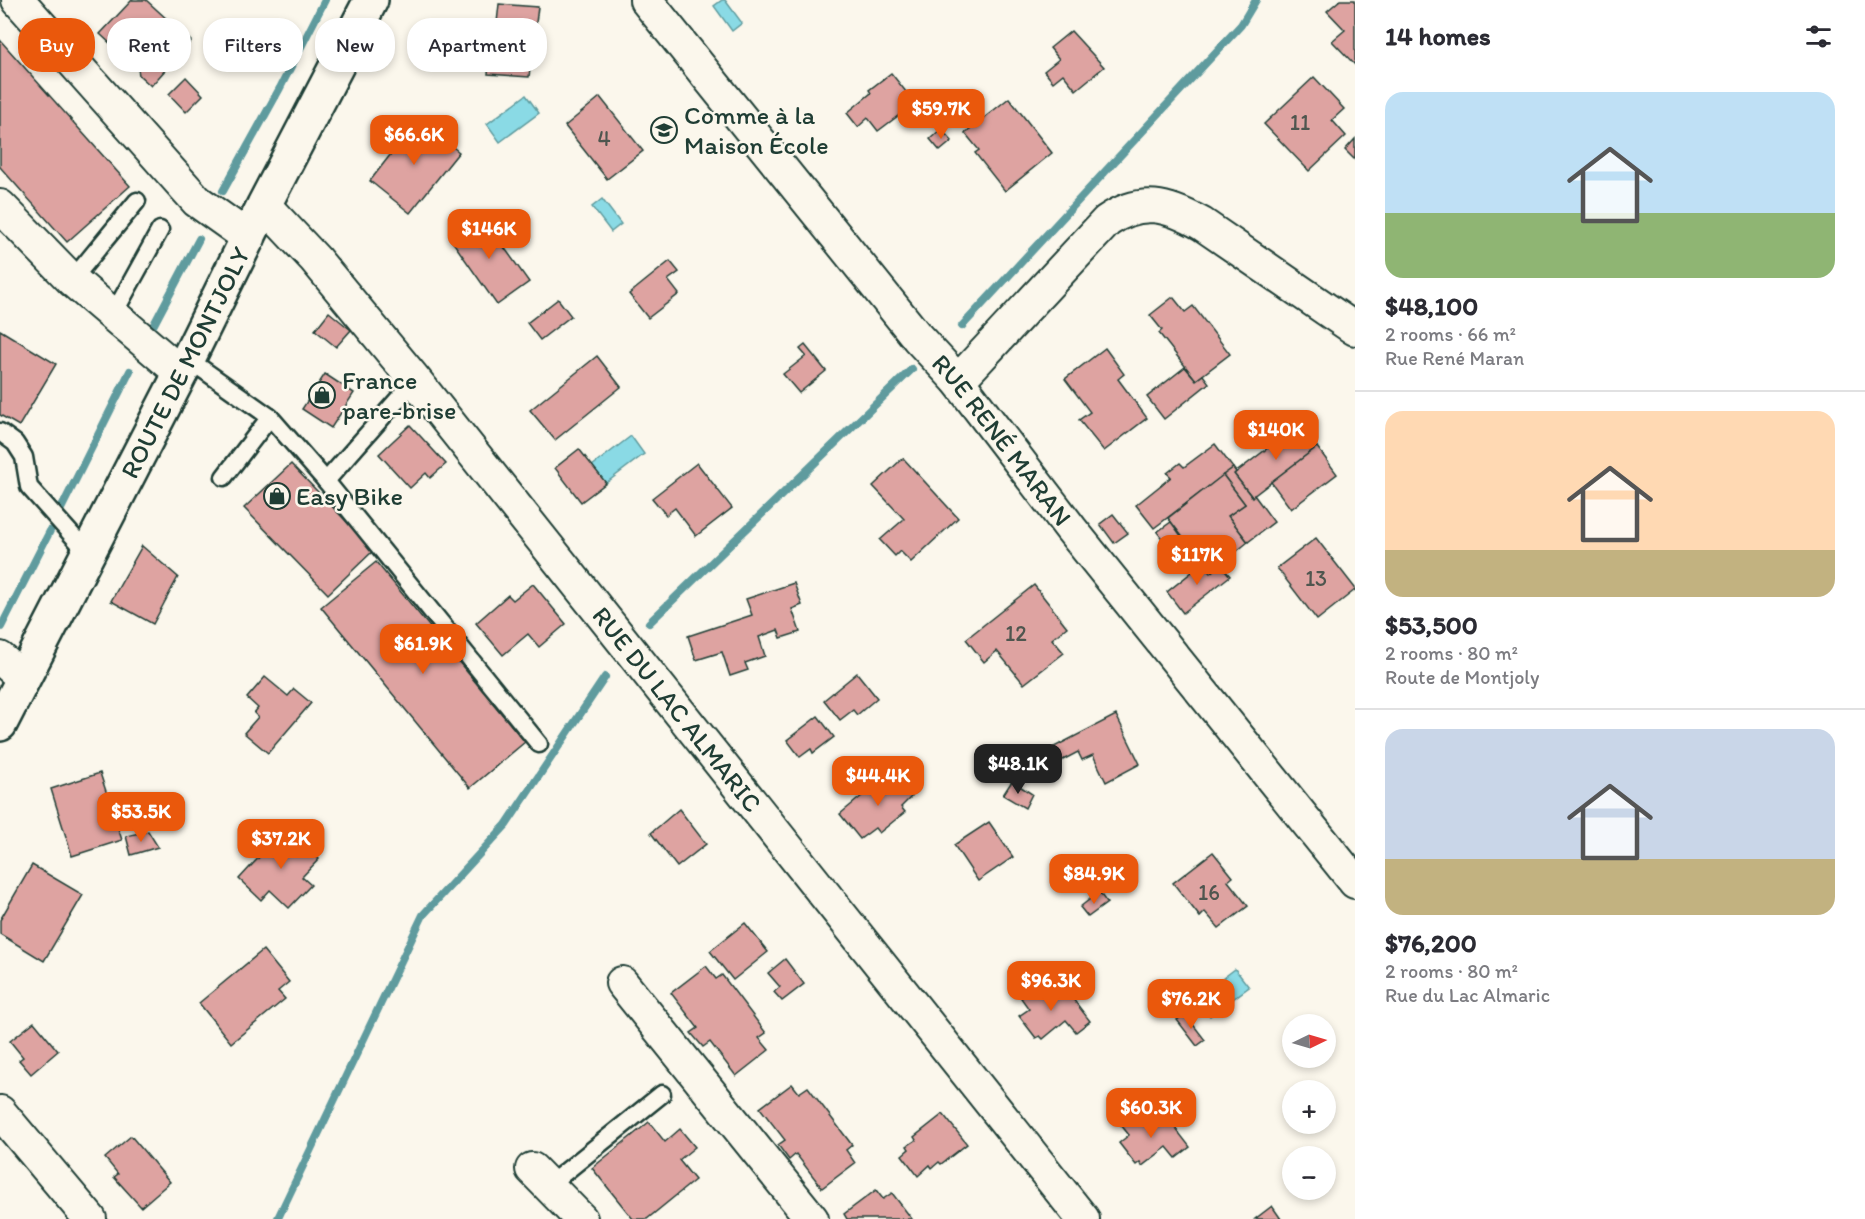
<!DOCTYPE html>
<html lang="en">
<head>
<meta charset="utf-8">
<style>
	:root { --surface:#fff; --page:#f2f2f3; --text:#2b2b33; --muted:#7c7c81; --line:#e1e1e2; --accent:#ea580c }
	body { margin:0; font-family:Itim,sans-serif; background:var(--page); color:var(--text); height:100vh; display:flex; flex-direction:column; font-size:22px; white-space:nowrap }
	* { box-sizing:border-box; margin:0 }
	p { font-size:20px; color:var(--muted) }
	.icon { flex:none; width:33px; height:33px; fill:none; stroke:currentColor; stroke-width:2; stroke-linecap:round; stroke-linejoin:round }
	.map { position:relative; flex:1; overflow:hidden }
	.side { display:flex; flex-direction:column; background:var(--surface); width:510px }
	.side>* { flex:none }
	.banner { position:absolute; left:18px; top:18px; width:570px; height:54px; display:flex; gap:12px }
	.needle { width:39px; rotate:85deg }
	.tools { position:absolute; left:1282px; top:1014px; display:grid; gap:12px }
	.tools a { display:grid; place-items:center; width:54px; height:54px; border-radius:50%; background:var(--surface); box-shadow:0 3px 9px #0003; font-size:30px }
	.price { position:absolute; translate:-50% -51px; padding:0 14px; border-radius:12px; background:var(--accent); color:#fff; font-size:20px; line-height:39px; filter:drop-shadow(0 2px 3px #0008) }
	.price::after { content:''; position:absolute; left:50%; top:36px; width:18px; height:14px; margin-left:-9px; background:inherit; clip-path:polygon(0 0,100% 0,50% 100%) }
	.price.selected { background:#222; color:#fff }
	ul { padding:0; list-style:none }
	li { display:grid; align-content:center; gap:12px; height:318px; padding:0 30px }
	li+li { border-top:2px solid var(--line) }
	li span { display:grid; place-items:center; height:186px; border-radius:18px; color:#555 }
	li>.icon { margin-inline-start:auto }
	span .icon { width:108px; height:108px; fill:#fffc; stroke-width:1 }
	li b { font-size:26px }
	h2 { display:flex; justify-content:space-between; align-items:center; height:72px; padding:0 30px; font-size:26px }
	.chip { padding:0 21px; border-radius:24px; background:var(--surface); box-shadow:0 3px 9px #0003; font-size:21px; line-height:54px }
	.chip.selected { background:var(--accent); color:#fff }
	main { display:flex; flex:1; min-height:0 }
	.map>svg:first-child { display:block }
	.water { fill:#8adae5; stroke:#5f9b9e; stroke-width:1.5 }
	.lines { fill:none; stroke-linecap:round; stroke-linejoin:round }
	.stream { stroke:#5f9b9e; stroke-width:8 }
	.building { fill:#dea3a1; stroke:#1f3d34; stroke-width:1.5 }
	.lane-casing { stroke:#1f3d34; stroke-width:21 }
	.street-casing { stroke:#1f3d34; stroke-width:36 }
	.secondary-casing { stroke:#1f3d34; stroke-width:38 }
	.lane { stroke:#fbf7ec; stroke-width:16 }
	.street { stroke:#fbf7ec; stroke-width:32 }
	.secondary { stroke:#fbf7ec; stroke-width:33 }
	.labels { text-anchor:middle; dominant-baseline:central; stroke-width:5; stroke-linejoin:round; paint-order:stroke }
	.number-label { font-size:22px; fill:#4f564f }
	.poi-label { font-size:26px; fill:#1f3d34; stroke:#fbf7ec; text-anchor:start }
	.street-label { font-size:26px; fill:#1f3d34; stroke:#fbf7ec }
</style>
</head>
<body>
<main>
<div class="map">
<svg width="1355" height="1219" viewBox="0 0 1355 1219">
	<rect width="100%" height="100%" fill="#fbf7ec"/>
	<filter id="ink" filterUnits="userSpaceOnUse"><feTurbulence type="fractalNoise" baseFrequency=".0167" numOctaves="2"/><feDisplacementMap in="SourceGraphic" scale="12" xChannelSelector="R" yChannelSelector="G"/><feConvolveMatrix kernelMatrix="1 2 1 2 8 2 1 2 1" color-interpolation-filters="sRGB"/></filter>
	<g filter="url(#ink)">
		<g class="water">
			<path d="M722,0H725L742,23L732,31L714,6Z"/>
			<path d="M526,95L539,113L500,142L487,124Z"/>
			<path d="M602,199L621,224L611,232L592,207Z"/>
			<path d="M631,436L644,454L606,483L592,466Z"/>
			<path d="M1235,969L1249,987L1210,1016L1197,998Z"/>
		</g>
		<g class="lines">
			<g class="stream">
				<path d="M223,191L280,88L325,0"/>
				<path d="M962,326L1241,25L1256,0"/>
				<path d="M152,328L199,239"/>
				<path d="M61,509L130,371"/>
				<path d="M649,623L912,369"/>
				<path d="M1,627L50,531"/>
				<path d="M278,1218L423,915L506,825L605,677"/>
			</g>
		</g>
		<g class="building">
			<path d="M132,0H146L191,41L151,86L139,75L138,69L100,34Z"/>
			<path d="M1340,0H1355V65L1332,41L1345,30L1327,11Z"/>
			<path d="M499,4L538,7L529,77L488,74L491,41H495Z"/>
			<path d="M1071,31L1104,67L1076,90L1063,74L1053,82L1044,71L1059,59L1050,48Z"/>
			<path d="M0,40L130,186L67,242L0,167Z"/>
			<path d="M467,40H476L474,63H465Z"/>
			<path d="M891,73L915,103L878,131L868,118L858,127L847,113L871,93L869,90Z"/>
			<path d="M186,77L203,95L186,112L169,94Z"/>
			<path d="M1314,77L1344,109L1332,120L1346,136L1309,171L1264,124Z"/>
			<path d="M600,97L643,151L607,179L565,126Z"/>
			<path d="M1009,98L1052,153L1005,191L975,153L979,150L965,133Z"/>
			<path d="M418,119L459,152L410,213L370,181Z"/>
			<path d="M941,129L952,141L940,151L930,139Z"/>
			<path d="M1355,139V160L1345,150Z"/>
			<path d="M481,215L529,282L497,305L450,238Z"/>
			<path d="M670,261L679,272L668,280L679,294L648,318L629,294Z"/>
			<path d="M1173,297L1185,312L1193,306L1230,354L1196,380L1159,333L1162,330L1150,315Z"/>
			<path d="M558,299L571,316L540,340L527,323Z"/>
			<path d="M329,312L351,330L336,347L315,330Z"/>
			<path d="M0,330L56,364L19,426L0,415Z"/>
			<path d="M805,345L826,371L799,393L783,374L806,356L800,349Z"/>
			<path d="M1105,348L1124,374L1118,379L1147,418L1104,451L1079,420L1090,412L1065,379Z"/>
			<path d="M597,356L621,387L555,440L530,410Z"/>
			<path d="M1185,367L1196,380L1203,375L1209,383L1164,419L1147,397Z"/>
			<path d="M325,374L354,393L331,428L302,409Z"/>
			<path d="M1299,424L1317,447L1252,497L1234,474Z"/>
			<path d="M410,425L446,464L430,478L426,473L410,488L379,454Z"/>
			<path d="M1215,444L1233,468L1154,528L1136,505L1171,477L1167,473L1180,463L1184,467Z"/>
			<path d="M1317,447L1337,474L1291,509L1271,482Z"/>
			<path d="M579,449L606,483L581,502L555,468Z"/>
			<path d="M903,458L958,518L911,562L900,551L895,556L880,540L904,519L873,486Z"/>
			<path d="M697,463L732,508L696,536L675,508L666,515L652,498Z"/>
			<path d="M291,464L374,550L328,594L244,508Z"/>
			<path d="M1233,468L1236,472L1234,474L1252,497L1254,495L1274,522L1248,542L1228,516L1245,504L1223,475Z"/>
			<path d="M1223,475L1245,504L1228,516L1248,542L1210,573L1168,518Z"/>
			<path d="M1113,514L1128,533L1114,543L1100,524Z"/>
			<path d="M1171,522L1190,548L1177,558L1157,532Z"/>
			<path d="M1316,538L1355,588V590L1317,620L1277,568Z"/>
			<path d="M142,546L178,577L153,624L111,601Z"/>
			<path d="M376,562L525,742L470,788L321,607Z"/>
			<path d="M1202,564L1210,573L1221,565L1230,576L1183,613L1167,592Z"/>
			<path d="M794,583L802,605L792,609L800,632L781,638L778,630L759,637L765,656L745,663L748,670L730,676L722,652L696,660L688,636L752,615L746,599Z"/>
			<path d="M533,584L566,624L539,647L528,634L503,655L476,623L508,595L513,600Z"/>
			<path d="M1034,585L1067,627L1052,639L1064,653L1024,684L997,651L984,662L966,639Z"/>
			<path d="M857,673L877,698L857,715L853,710L840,720L824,700Z"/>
			<path d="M265,677L288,696L294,689L311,703L268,753L244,733L258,717L254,713L258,708L247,698Z"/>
			<path d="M1116,715L1140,764L1106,782L1093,755L1082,760L1078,752L1061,761L1054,747Z"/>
			<path d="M818,716L834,737L813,753L811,749L800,757L787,740Z"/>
			<path d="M892,771L912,796L901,807L905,812L879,833L875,828L860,839L840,814Z"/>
			<path d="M100,773L122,840L72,856L51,789Z"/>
			<path d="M1012,781L1032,794L1025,808L1003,795Z"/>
			<path d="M679,809L706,844L677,867L651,833Z"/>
			<path d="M989,822L1013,857L978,881L954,845Z"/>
			<path d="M286,828L319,859L302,877L311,885L289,908L270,890L261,900L239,879Z"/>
			<path d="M148,831L158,847L131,855L126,836Z"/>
			<path d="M1213,852L1233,877L1228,881L1248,906L1219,928L1205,912L1200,917L1173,883Z"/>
			<path d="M32,865L83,895L44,961L0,934V920Z"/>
			<path d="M1099,892L1107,903L1088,917L1080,907Z"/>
			<path d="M745,923L768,952L733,980L710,951Z"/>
			<path d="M263,950L289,982L278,991L285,999L231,1043L199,1003Z"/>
			<path d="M785,959L804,984L782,1001L774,992L780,987L768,973Z"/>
			<path d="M706,966L716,979L722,975L766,1033L759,1038L769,1050L736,1076L710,1042L703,1047L691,1033L698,1028L671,993Z"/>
			<path d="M1041,983L1054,999L1066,990L1090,1021L1076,1032L1066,1020L1043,1039L1040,1036L1036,1038L1019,1016L1029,1009L1021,998Z"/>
			<path d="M1185,1014L1205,1040L1197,1046L1177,1020Z"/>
			<path d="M34,1022L58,1051L31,1074L19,1060L23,1057L10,1041Z"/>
			<path d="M792,1084L799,1093L808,1087L852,1145L846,1150L855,1163L822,1188L796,1154L789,1160L778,1145L785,1140L760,1108Z"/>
			<path d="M1141,1109L1154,1126L1166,1116L1190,1147L1176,1158L1167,1147L1142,1166L1140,1162L1136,1165L1119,1143L1129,1135L1121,1125Z"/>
			<path d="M943,1114L967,1144L941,1164L939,1162L932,1168L930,1165L918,1176L902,1155L909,1149L907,1146L916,1140L914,1137Z"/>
			<path d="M649,1122L665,1142L680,1129L695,1147L679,1160L695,1180L647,1219H633L592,1168Z"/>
			<path d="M131,1136L170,1182L141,1207L114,1177L118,1174L105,1158Z"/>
			<path d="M876,1190L883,1199L892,1193L912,1219H847L844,1214Z"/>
			<path d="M1272,1206L1281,1219H1255Z"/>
		</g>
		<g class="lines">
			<defs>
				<g id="lane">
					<path d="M72,280L137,201"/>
					<path d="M113,315L160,230"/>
					<path d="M188,359L270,417L224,477"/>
					<path d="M270,417L326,481L539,744"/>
					<path d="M0,432L15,443L24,457L29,487L88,553"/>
					<path d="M326,481L415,380"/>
					<path d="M549,1185L662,1094"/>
				</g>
				<g id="street">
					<path d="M18,0L197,201L249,238"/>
					<path id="s1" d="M646,0L918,338L958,381L1071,529L1355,882"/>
					<path id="s2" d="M264,205L315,259L415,380L1083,1219"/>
					<path d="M0,206L72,280L181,373"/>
					<path d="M958,381L1107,221C1141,197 1168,205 1202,224L1355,329"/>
					<path d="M0,658L23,678"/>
					<path d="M622,983L812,1219"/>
					<path d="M0,1112L90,1219"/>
					<path d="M532,1169L581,1219"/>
				</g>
				<g id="secondary">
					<path id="s3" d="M0,724L188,359L264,205L371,0"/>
				</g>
			</defs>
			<use href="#lane" class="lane-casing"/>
			<use href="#street" class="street-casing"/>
			<use href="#secondary" class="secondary-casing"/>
			<use href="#lane" class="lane"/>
			<use href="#street" class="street"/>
			<use href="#secondary" class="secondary"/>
		</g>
	</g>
	<defs>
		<symbol id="school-ring" viewBox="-11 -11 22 22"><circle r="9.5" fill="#fbf7ec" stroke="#1f3d34" stroke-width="1.5"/><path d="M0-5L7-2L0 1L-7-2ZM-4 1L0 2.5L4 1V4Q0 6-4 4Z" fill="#1f3d34"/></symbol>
		<symbol id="shop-ring" viewBox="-11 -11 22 22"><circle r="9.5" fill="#fbf7ec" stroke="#1f3d34" stroke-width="1.5"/><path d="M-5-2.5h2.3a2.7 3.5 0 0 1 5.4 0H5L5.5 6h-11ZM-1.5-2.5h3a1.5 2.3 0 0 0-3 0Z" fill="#1f3d34"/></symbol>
	</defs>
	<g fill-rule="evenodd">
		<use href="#school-ring" x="649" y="115" width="30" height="30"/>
		<use href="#shop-ring" x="307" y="380" width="30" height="30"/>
		<use href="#shop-ring" x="262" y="481" width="30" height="30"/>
	</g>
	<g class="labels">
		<g class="number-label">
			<text x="1300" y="122">11</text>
			<text x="604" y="138">4</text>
			<text x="1316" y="578">13</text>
			<text x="1016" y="633">12</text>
			<text x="1209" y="892">16</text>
		</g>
		<g class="poi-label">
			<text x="684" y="115">Comme à la<tspan x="684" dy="30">Maison École</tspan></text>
			<text x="342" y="380">France<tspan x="342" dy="30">pare-brise</tspan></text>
			<text x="296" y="496">Easy Bike</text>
		</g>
		<g class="street-label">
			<text stroke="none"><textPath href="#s3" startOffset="406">ROUTE DE MONTJOLY</textPath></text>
			<text stroke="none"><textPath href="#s1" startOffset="566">RUE RENÉ MARAN</textPath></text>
			<text stroke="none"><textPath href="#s2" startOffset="652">RUE DU LAC ALMARIC</textPath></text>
		</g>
	</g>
</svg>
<div class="tools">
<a><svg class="needle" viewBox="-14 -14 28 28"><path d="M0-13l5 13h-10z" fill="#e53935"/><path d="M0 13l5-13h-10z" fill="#7c7c81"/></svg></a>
<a>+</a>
<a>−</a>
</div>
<b class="price" style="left:941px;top:140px">$59.7K</b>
<b class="price" style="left:414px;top:166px">$66.6K</b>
<b class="price" style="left:489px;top:260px">$146K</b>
<b class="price" style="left:1276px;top:461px">$140K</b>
<b class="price" style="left:1197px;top:586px">$117K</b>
<b class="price" style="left:423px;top:675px">$61.9K</b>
<b class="price selected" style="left:1018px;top:795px">$48.1K</b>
<b class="price" style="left:878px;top:807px">$44.4K</b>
<b class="price" style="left:141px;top:843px">$53.5K</b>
<b class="price" style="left:281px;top:870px">$37.2K</b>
<b class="price" style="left:1094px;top:905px">$84.9K</b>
<b class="price" style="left:1051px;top:1012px">$96.3K</b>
<b class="price" style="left:1191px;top:1030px">$76.2K</b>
<b class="price" style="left:1151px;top:1139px">$60.3K</b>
<div class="banner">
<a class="chip selected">Buy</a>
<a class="chip">Rent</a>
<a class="chip">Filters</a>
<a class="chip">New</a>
<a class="chip">Apartment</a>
</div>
</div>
<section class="side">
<h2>14 homes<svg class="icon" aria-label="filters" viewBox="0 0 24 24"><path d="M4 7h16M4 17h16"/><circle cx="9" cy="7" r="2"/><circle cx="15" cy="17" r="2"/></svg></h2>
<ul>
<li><span style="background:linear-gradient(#bfe0f5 65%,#8fb573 0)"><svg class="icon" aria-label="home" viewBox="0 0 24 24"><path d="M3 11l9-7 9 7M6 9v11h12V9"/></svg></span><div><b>$48,100</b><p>2 rooms · 66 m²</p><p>Rue René Maran</p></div></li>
<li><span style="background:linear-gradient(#ffd9b3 75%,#c2b280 0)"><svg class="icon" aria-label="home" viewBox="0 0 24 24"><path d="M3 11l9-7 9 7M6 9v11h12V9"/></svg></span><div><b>$53,500</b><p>2 rooms · 80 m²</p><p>Route de Montjoly</p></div></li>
<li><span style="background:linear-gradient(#c9d6e8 70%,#c2b280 0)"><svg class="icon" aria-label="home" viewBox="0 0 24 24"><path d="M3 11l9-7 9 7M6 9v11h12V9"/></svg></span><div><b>$76,200</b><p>2 rooms · 80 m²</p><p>Rue du Lac Almaric</p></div></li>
</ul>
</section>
</main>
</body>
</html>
